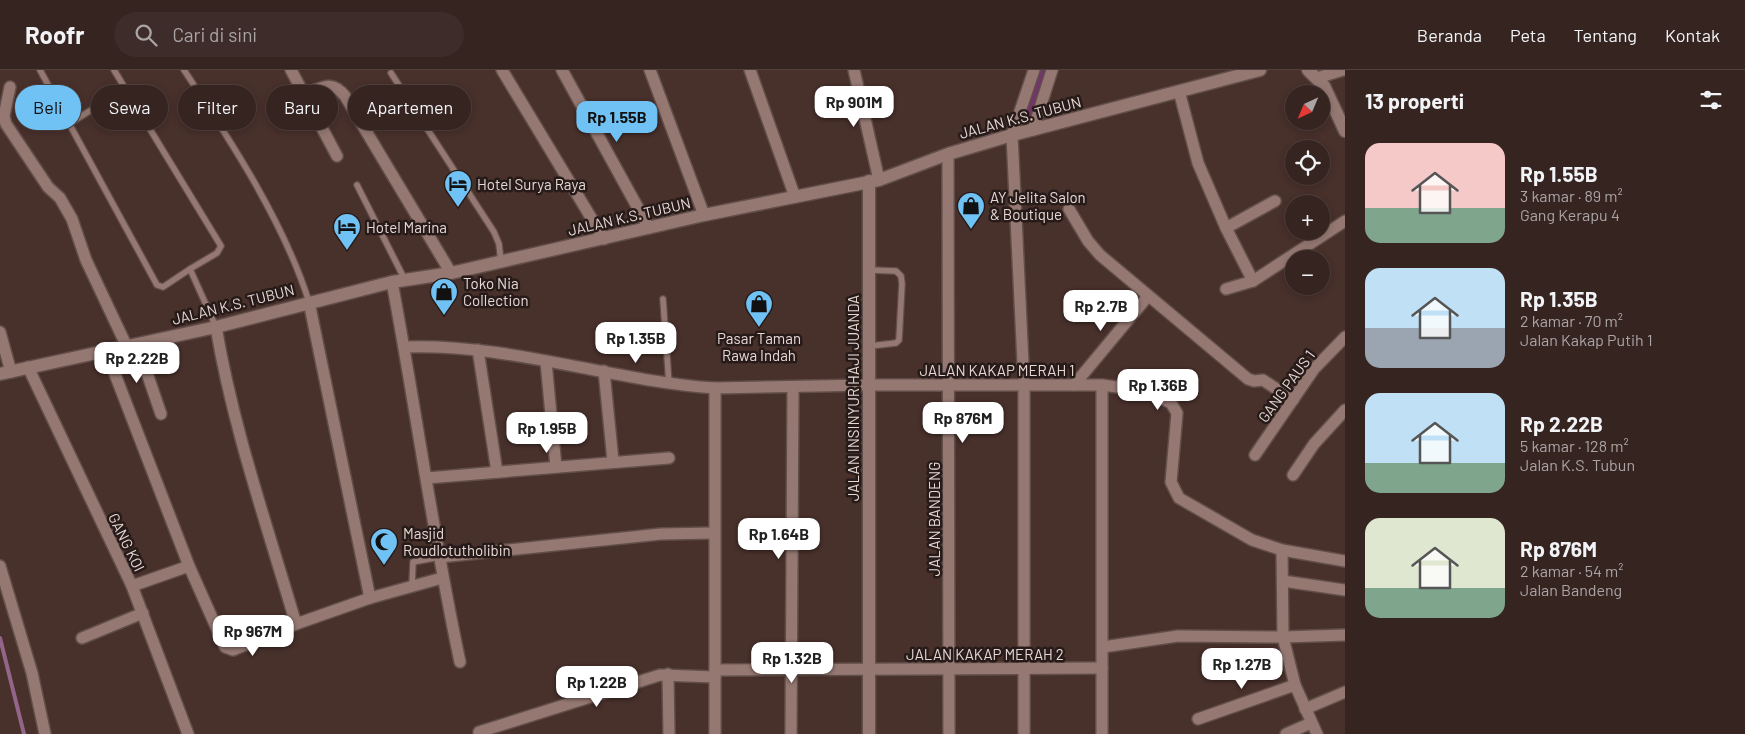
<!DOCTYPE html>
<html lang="id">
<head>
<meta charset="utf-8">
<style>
	:root { --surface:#362420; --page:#3d2c29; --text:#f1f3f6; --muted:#aaa4a5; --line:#50413e; --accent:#70c2f4 }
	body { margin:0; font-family:Barlow,sans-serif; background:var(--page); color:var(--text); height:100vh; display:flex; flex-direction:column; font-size:19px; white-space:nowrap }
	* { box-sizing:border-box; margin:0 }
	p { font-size:16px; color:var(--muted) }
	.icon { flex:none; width:28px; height:28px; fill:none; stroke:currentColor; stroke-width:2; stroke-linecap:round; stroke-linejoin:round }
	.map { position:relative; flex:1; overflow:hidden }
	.sheet { display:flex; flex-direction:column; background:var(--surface); width:400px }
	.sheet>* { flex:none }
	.top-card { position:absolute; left:15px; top:15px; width:475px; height:45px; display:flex; gap:10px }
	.needle { width:32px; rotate:224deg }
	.fabs { position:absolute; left:1285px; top:15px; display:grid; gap:10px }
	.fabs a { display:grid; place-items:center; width:45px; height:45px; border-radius:50%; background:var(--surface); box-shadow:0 2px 8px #0003,0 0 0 1px var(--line); font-size:25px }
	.price { position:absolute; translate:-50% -42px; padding:0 11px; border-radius:10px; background:#fff; color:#222; font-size:16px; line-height:32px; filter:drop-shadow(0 1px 2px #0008) }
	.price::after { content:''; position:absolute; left:50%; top:30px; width:15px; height:11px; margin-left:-8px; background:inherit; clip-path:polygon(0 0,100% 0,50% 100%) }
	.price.current { background:var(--accent); color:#111 }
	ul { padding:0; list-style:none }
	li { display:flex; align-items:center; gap:15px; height:125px; padding:0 20px }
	li span { display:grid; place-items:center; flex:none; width:140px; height:100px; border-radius:15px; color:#555 }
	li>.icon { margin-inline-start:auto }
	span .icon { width:60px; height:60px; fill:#fffc; stroke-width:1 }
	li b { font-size:21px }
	h2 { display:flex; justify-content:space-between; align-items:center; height:60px; padding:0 20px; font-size:21px }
	.tag { padding:0 18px; border-radius:22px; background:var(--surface); box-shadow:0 2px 8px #0003,0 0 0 1px var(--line); font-size:18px; line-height:45px }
	.tag.current { background:var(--accent); color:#111 }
	header { display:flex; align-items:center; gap:30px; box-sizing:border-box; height:70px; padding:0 25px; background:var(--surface); border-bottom:1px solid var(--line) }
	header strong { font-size:24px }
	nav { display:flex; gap:28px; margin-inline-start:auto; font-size:18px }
	.search { width:350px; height:45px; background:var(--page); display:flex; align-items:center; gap:12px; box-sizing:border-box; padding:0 18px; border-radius:28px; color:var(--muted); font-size:19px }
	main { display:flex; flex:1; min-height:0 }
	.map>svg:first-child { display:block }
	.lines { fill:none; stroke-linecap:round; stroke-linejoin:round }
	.stream { stroke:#94658a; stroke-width:4 }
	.river { stroke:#71346b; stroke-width:22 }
	.lane-casing { stroke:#624e49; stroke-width:8 }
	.street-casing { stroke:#624e49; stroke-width:14 }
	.secondary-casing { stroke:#624e49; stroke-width:15 }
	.lane { stroke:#957872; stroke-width:5.5 }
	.street { stroke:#957872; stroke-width:11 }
	.secondary { stroke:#957872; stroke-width:12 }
	.labels { text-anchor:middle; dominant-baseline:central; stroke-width:5; stroke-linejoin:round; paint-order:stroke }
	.street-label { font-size:15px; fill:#e7d8d4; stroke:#271b19 }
	.poi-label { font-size:15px; fill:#e7d8d4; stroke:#271b19; text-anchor:start }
</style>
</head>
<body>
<header>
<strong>Roofr</strong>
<div class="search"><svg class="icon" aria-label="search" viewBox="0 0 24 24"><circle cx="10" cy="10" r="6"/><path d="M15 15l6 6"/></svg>Cari di sini</div>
<nav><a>Beranda</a><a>Peta</a><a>Tentang</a><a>Kontak</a></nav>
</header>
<main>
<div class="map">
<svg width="1345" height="664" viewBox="0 0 1345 664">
	<rect width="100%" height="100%" fill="#48302b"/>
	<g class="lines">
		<path class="stream" d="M0,568L24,664"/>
		<path class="river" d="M1029,44L1042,0"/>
		<defs>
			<g id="lane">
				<path d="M40,0L157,215L163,217L190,199L216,257"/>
				<path d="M114,0L221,176L217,183L190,199"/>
				<path d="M184,0C230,70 284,152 309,232"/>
				<path d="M391,3L494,162L499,174L501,192"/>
				<path d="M69,54L126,18"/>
				<path d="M357,115L405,210"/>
				<path d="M870,200L896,201L901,206L902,214L899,270L896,273L870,276"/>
				<path d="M663,229L669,314"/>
				<path d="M412,516L413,492L440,487"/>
			</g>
			<g id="street">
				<path d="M291,0L337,86"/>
				<path d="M502,0L604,169"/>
				<path d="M562,0L649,158"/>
				<path d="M650,0L704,145"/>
				<path d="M750,0L795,127"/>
				<path d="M854,0L879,110"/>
				<path d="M1317,8L1343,0"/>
				<path d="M10,17L4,46L6,54L48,117L60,128L72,149L86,190L127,277"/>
				<path d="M1179,21L1198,93L1226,158L1253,211"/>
				<path d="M305,24C322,18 331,9 345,26L451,203"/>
				<path d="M1033,60L1052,0"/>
				<path d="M948,84L949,664"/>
				<path d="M1069,139L1088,171L1100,185L1248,309L1254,311L1263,310L1293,330"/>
				<path d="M1226,158L1275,131"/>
				<path d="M392,212C416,339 433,466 460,592"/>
				<path d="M1226,219L1253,211L1345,151"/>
				<path d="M309,232L370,528"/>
				<path d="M216,257C233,358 267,455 296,554L370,528L442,508"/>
				<path d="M0,262L11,302"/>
				<path d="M137,274L161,344"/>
				<path d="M404,277C509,273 611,311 715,318L870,315H1102L1147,321L1171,333L1177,343L1171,412L1179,428L1252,470L1282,480L1345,491"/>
				<path d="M478,280L497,402"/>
				<path d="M106,281L189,496L225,577L233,580L296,554"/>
				<path d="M546,292L556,397"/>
				<path d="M28,297L132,516L188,664"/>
				<path d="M604,301L613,391"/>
				<path d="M1074,315L1148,226"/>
				<path d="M1255,385L1314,299L1345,267"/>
				<path d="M1293,405L1314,374L1345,340"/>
				<path d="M427,408L669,388"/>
				<path d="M1282,480L1283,567L1295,615L1317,664"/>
				<path d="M440,487L661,464L714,463"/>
				<path d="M0,496L32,603L45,664"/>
				<path d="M1283,511L1345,520"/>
				<path d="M132,516L189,496"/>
				<path d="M82,568L143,543"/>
				<path d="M1103,577L1178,566L1283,567L1345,565"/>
				<path d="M715,600L1102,598"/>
				<path d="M668,604L669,664"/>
				<path d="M1305,639L1345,622"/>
				<path d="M1198,649L1295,615"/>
				<path d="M479,662L660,605L715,607"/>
				<path d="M715,664V318"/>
				<path d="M791,664L793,317"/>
				<path d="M1024,664V314L1012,65L1034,0"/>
				<path d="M1102,664V315"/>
				<path d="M1286,664L1311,653"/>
			</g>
			<g id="secondary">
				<path d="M1308,0L1324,16L1345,61"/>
				<path d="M0,304L216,257L392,212L451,203L704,145L879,110L948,84L1012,65L1260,0"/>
				<path d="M869,664V111"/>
			</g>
		</defs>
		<use href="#lane" class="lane-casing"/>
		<use href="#street" class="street-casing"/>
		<use href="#secondary" class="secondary-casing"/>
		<use href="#lane" class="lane"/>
		<use href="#street" class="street"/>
		<use href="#secondary" class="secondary"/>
	</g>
	<defs>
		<symbol id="hotel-pin" viewBox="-11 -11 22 30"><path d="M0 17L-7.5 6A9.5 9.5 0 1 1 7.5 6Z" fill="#70c2f4" stroke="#271b19"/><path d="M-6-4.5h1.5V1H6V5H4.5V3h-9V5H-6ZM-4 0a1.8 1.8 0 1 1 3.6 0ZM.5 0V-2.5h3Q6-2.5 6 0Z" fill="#111"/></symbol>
		<symbol id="shop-pin" viewBox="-11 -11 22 30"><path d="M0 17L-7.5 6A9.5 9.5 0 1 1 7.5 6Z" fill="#70c2f4" stroke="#271b19"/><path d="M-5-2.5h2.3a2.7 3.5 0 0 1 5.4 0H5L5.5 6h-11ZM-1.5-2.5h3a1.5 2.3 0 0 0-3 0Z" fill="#111"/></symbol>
		<symbol id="mosque-pin" viewBox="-11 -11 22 30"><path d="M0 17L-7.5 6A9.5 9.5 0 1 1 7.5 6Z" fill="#70c2f4" stroke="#271b19"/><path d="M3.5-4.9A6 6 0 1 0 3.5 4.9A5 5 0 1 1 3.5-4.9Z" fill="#111"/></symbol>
	</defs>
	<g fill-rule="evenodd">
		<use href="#hotel-pin" x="442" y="98" width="32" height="43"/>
		<use href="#shop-pin" x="955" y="120" width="32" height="43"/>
		<use href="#hotel-pin" x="331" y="141" width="32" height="43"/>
		<use href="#shop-pin" x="428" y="206" width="32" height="43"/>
		<use href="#shop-pin" x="743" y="218" width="32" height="43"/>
		<use href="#mosque-pin" x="368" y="456" width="32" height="43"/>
	</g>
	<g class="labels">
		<g class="street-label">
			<text transform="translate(1020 47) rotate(-15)">JALAN K.S. TUBUN</text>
			<text transform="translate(629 146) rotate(-13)">JALAN K.S. TUBUN</text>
			<text transform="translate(233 234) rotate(-14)">JALAN K.S. TUBUN</text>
			<text x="997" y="300">JALAN KAKAP MERAH 1</text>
			<text transform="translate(1286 316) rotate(-54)">GANG PAUS 1</text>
			<text transform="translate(853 328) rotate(-90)">JALAN INSINYUR HAJI JUANDA</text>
			<text transform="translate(934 449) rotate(-90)">JALAN BANDENG</text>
			<text transform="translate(127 472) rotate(64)">GANG KOI</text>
			<text x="985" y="584">JALAN KAKAP MERAH 2</text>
		</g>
		<g class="poi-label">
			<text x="477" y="114">Hotel Surya Raya</text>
			<text x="990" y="127">AY Jelita Salon<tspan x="990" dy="17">&amp; Boutique</tspan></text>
			<text x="366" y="157">Hotel Marina</text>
			<text x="463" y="213">Toko Nia<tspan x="463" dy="17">Collection</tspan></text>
			<text x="759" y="268" text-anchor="middle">Pasar Taman<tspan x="759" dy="17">Rawa Indah</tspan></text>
			<text x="403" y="463">Masjid<tspan x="403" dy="17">Roudlotutholibin</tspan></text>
		</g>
	</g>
</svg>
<div class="fabs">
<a><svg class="needle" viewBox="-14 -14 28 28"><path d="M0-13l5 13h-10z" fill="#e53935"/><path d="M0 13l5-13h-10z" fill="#aaa4a5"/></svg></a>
<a><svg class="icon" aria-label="locate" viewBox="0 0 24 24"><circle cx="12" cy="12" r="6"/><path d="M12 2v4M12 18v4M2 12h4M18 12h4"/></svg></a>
<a>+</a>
<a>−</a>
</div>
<b class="price" style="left:854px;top:58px">Rp 901M</b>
<b class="price current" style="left:617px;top:73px">Rp 1.55B</b>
<b class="price" style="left:1101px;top:262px">Rp 2.7B</b>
<b class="price" style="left:636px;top:294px">Rp 1.35B</b>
<b class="price" style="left:137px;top:314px">Rp 2.22B</b>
<b class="price" style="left:1158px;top:341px">Rp 1.36B</b>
<b class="price" style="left:963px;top:374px">Rp 876M</b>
<b class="price" style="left:547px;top:384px">Rp 1.95B</b>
<b class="price" style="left:779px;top:490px">Rp 1.64B</b>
<b class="price" style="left:253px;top:587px">Rp 967M</b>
<b class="price" style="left:792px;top:614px">Rp 1.32B</b>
<b class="price" style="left:1242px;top:620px">Rp 1.27B</b>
<b class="price" style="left:597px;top:638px">Rp 1.22B</b>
<div class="top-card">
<a class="tag current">Beli</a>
<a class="tag">Sewa</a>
<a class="tag">Filter</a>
<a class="tag">Baru</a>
<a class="tag">Apartemen</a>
</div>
</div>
<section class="sheet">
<h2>13 properti<svg class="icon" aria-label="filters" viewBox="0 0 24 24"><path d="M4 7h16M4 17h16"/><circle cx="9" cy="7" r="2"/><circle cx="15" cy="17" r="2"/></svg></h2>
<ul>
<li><span style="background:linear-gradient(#f6c9c9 65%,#7fa58c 0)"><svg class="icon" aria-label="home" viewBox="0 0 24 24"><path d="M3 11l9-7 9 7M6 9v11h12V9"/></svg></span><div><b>Rp 1.55B</b><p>3 kamar · 89 m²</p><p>Gang Kerapu 4</p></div></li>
<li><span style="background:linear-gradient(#bfe0f5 60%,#9aa5b1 0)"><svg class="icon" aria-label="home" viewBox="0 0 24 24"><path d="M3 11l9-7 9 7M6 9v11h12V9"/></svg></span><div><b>Rp 1.35B</b><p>2 kamar · 70 m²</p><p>Jalan Kakap Putih 1</p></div></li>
<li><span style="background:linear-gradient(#bfe0f5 70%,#7fa58c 0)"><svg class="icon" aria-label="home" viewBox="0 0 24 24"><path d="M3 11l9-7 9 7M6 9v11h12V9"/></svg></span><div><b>Rp 2.22B</b><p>5 kamar · 128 m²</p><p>Jalan K.S. Tubun</p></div></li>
<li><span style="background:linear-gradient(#dfe7d0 70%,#7fa58c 0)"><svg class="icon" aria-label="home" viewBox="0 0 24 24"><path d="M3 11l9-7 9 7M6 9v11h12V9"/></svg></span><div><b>Rp 876M</b><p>2 kamar · 54 m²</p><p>Jalan Bandeng</p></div></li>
</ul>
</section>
</main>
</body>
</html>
